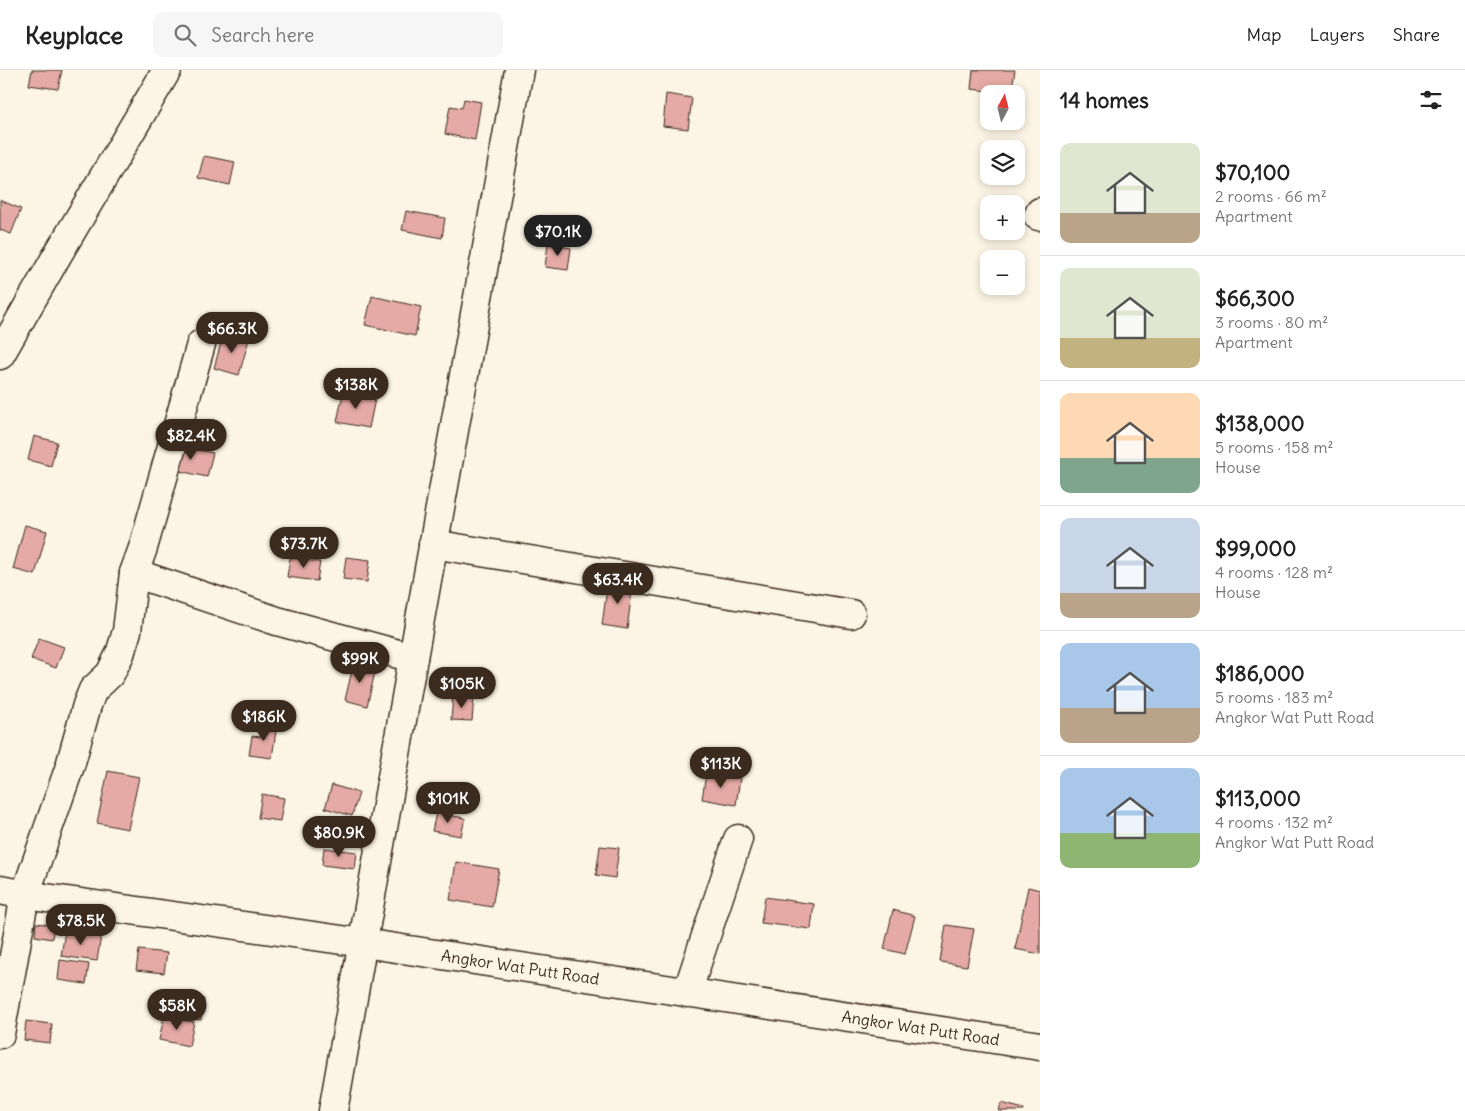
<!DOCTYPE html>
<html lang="en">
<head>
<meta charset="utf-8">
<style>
	:root { --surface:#fff; --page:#f6f6f6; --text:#222; --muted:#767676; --line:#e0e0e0; --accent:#3b2a1e }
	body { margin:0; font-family:Delius,sans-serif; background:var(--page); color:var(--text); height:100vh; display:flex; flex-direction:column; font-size:19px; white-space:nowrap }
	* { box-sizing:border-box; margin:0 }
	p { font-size:16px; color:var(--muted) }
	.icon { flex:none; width:28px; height:28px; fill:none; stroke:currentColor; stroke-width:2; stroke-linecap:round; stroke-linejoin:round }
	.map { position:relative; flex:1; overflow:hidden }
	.details { display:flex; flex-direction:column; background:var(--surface); width:425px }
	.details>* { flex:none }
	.needle { width:32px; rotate:7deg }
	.fabs { position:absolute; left:980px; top:15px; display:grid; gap:10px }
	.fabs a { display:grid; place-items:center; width:45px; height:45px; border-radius:10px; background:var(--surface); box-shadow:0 2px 8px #0003; font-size:25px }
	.price { position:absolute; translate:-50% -42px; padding:0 11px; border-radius:18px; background:var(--accent); color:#fff; font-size:16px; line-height:32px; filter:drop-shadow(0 1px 2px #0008) }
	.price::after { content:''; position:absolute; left:50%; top:30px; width:15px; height:11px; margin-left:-8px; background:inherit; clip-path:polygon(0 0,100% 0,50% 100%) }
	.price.active { background:#222; color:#fff }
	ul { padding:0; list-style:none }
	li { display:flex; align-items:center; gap:15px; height:125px; padding:0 20px }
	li+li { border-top:1px solid var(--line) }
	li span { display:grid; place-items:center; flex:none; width:140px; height:100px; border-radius:10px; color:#555 }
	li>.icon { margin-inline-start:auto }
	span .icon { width:60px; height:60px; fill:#fffc; stroke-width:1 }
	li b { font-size:21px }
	h2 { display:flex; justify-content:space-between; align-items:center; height:60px; padding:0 20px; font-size:21px }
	header { display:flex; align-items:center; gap:30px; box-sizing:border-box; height:70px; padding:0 25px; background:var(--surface); border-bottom:1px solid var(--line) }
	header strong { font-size:24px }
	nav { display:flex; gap:28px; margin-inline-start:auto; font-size:18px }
	.search { width:350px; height:45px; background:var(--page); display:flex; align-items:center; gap:12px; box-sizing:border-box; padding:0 18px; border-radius:10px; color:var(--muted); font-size:19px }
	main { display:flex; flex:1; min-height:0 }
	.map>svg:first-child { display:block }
	.building { fill:#e5aaa5; stroke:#3b2a1e }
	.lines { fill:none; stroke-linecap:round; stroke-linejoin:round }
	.minor-casing { stroke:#3b2a1e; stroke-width:31 }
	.minor { stroke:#fcf5e5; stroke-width:28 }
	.labels { text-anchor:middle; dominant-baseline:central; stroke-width:4; stroke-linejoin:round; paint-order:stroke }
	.street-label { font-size:16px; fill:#3b2a1e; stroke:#fcf5e5 }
</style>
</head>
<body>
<header>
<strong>Keyplace</strong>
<div class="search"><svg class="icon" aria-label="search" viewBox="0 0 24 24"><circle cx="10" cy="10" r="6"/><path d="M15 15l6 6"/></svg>Search here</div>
<nav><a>Map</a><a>Layers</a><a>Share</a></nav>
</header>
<main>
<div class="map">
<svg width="1040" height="1041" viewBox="0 0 1040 1041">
	<rect width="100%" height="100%" fill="#fcf5e5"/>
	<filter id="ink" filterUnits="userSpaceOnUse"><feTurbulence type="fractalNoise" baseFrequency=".02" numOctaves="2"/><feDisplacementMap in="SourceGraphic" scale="10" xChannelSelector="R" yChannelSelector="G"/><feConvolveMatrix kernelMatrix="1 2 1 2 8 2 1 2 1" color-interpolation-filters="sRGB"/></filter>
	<g filter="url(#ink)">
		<g class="building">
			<path d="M32,0H62L58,19L29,15Z"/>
			<path d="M973,0H1015L1011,24L971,19Z"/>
			<path d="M666,24L692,28L688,59L663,56Z"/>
			<path d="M464,29L481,32L475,70L445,64L450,36L462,38Z"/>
			<path d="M204,86L235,92L230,115L198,108Z"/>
			<path d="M0,130L21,139L11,164L0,160Z"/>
			<path d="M406,141L445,148L442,168L402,160Z"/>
			<path d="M548,174L571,178L568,200L545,197Z"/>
			<path d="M372,226L421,237L415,266L365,255Z"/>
			<path d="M224,262L249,269L239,305L214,298Z"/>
			<path d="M343,323L375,329L369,358L337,352Z"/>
			<path d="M34,366L57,372L51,396L28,390Z"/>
			<path d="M175,375L213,383L207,407L170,399Z"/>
			<path d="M25,455L47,461L35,505L13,499Z"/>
			<path d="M346,487L370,490L367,512L343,509Z"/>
			<path d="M290,488L320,492L317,511L287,507Z"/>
			<path d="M608,511L633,514L627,559L602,555Z"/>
			<path d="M39,568L64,577L56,598L31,589Z"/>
			<path d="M354,592L376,598L367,636L345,630Z"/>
			<path d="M453,626L474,627L472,651L451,650Z"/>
			<path d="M263,653L277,654L272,688L249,685L252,666L262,667Z"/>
			<path d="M108,701L139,707L128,759L97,753Z"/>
			<path d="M706,704L740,708L736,735L702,729Z"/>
			<path d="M332,715L359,723L352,746L325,738Z"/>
			<path d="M262,724L284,728L280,751L258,748Z"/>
			<path d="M436,743L465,748L461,766L432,761Z"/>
			<path d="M600,776L619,778L615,808L596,805Z"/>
			<path d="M324,778L357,782L355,799L322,795Z"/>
			<path d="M456,792L499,799L492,837L450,830Z"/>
			<path d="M1028,817L1040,820V884L1015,879Z"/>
			<path d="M765,827L814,834L811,859L761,853Z"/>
			<path d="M893,840L915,846L905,884L884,879Z"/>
			<path d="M36,853L54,855L52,869L35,866Z"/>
			<path d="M946,855L974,859L967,896L940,892Z"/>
			<path d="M65,861L101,866L97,891L61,886Z"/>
			<path d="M139,880L167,883L164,903L136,900Z"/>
			<path d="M60,890L89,894L86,914L58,910Z"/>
			<path d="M167,924L204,929L201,950L164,946Z"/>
			<path d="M164,947L194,952L189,976L159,970Z"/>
			<path d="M26,951L52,954L50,973L24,970Z"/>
			<path d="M1001,1033L1024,1039V1041H999Z"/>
		</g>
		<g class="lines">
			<defs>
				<g id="minor">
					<path d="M1038,146L1040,142"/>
					<path d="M0,285L58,184L167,0"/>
					<path d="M433,474L851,544"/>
					<path d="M134,503L143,478L201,274"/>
					<path id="s1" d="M0,820L25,825L363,873L1040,976"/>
					<path d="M687,923L738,769"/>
					<path d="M0,964L25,825L70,696L87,635L93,620L110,604L120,584L127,561L134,503L277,551L413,588"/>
					<path d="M333,1041L413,588L519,0"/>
				</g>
			</defs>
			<use href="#minor" class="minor-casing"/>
			<use href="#minor" class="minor"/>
		</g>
	</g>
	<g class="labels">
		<g class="street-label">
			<text stroke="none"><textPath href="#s1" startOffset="526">Angkor Wat Putt Road</textPath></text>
			<text stroke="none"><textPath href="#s1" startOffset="931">Angkor Wat Putt Road</textPath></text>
		</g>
	</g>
</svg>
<div class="fabs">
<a><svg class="needle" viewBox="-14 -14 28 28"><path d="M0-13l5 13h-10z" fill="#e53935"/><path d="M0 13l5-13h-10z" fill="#767676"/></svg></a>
<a><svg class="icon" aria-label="layers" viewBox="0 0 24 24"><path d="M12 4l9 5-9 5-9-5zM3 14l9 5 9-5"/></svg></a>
<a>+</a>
<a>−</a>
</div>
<b class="price active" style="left:558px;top:187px">$70.1K</b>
<b class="price" style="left:232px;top:284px">$66.3K</b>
<b class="price" style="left:356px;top:340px">$138K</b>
<b class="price" style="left:191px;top:391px">$82.4K</b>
<b class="price" style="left:304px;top:499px">$73.7K</b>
<b class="price" style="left:618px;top:535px">$63.4K</b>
<b class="price" style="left:360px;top:614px">$99K</b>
<b class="price" style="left:462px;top:639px">$105K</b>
<b class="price" style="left:264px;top:672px">$186K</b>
<b class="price" style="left:721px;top:719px">$113K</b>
<b class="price" style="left:448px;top:754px">$101K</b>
<b class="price" style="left:339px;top:788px">$80.9K</b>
<b class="price" style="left:81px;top:876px">$78.5K</b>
<b class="price" style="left:177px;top:961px">$58K</b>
</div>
<section class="details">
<h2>14 homes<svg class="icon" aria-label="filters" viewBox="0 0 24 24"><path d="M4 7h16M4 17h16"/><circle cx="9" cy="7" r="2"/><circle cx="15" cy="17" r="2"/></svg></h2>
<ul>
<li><span style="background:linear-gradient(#dfe7d0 70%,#b9a48a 0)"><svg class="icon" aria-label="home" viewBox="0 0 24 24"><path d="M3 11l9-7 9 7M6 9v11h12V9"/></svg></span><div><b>$70,100</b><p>2 rooms · 66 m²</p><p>Apartment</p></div></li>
<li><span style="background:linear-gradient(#dfe7d0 70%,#c2b280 0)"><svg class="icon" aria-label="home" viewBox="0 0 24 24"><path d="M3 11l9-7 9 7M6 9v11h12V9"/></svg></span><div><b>$66,300</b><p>3 rooms · 80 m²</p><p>Apartment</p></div></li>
<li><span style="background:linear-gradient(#ffd9b3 65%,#7fa58c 0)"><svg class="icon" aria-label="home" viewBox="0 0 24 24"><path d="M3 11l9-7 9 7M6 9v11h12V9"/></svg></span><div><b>$138,000</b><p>5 rooms · 158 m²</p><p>House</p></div></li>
<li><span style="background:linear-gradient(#c9d6e8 75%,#b9a48a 0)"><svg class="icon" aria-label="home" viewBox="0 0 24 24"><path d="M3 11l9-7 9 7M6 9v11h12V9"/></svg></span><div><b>$99,000</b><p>4 rooms · 128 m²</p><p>House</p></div></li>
<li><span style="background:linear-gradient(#a9c7e8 65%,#b9a48a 0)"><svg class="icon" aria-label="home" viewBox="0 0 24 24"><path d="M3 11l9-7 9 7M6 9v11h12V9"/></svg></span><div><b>$186,000</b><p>5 rooms · 183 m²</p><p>Angkor Wat Putt Road</p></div></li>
<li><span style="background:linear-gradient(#a9c7e8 65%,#8fb573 0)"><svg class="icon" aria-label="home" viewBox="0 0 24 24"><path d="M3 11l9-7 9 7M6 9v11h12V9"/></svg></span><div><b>$113,000</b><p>4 rooms · 132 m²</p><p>Angkor Wat Putt Road</p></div></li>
</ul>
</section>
</main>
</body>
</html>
